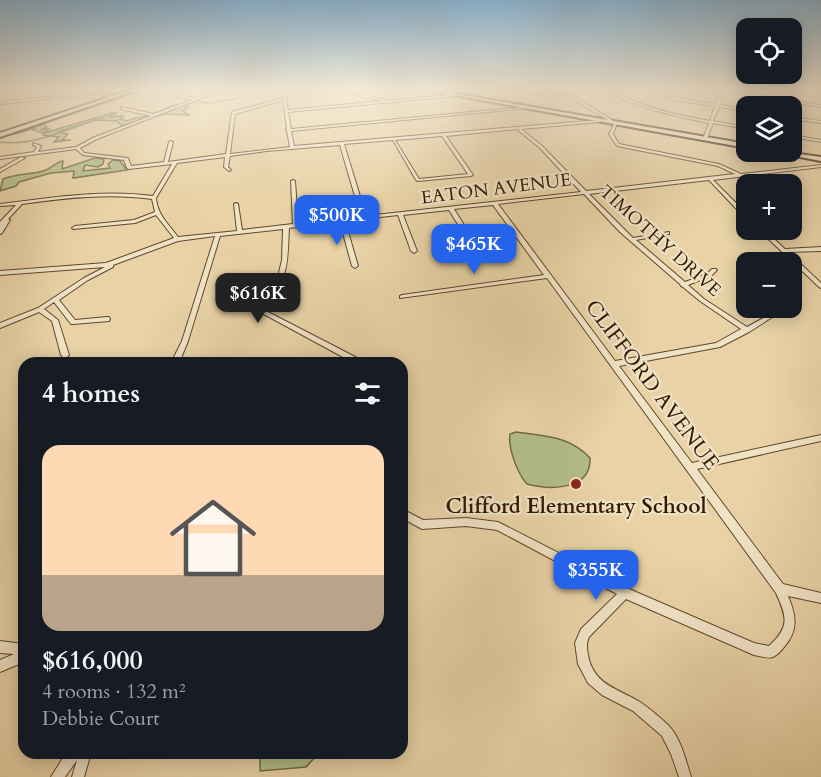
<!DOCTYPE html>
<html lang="en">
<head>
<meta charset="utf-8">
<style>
	:root { --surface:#171b24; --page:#20242c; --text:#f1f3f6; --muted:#9ea1a6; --accent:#2563eb }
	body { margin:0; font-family:Cardo,serif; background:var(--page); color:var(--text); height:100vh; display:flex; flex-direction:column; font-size:22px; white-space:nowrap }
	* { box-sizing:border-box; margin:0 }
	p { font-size:20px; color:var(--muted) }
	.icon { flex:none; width:33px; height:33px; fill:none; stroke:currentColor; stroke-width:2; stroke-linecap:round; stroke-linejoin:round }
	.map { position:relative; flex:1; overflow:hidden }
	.drawer { position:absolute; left:18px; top:357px; width:390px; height:402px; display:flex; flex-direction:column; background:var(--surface); border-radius:18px; box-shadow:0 3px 15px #0003 }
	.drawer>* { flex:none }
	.tools { position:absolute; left:736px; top:18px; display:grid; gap:12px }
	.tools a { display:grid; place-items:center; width:66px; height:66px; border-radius:12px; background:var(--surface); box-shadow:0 3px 15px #0003; font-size:30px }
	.price { position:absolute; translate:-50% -51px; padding:0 14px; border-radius:12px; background:var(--accent); color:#fff; font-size:20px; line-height:39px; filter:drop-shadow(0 2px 3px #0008) }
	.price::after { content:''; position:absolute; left:50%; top:36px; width:18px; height:14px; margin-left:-9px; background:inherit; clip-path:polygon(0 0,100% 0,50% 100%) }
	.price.active { background:#222; color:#fff }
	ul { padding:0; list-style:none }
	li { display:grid; align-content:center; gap:12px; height:318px; padding:0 24px }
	li span { display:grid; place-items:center; height:186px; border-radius:18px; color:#555 }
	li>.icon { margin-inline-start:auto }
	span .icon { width:108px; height:108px; fill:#fffc; stroke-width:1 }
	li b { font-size:26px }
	h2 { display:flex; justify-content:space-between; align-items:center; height:72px; padding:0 24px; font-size:26px }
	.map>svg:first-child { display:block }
	.green { fill:#b2bd89; stroke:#726b44; stroke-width:1.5 }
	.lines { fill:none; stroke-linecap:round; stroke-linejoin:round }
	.stream { stroke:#72776b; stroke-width:1.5 }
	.minor-casing { stroke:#60472a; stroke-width:2 }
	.secondary-casing { stroke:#321900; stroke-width:4 }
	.minor { fill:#f0e2c5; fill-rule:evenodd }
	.secondary { fill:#f0e2c5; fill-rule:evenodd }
	.poi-dot { fill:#8f2418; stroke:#f0e2c5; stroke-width:2 }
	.labels { text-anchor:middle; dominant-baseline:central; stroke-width:4.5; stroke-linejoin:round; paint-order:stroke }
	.far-street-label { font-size:18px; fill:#321900; stroke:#f0e2c5 }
	.street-label { font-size:21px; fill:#321900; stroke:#f0e2c5 }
	.poi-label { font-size:21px; font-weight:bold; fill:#321900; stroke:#f0e2c5 }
</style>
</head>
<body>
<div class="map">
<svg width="821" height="777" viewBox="0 0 821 777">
	<rect width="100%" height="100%" fill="#e8d2a6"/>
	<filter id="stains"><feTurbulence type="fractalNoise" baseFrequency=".00333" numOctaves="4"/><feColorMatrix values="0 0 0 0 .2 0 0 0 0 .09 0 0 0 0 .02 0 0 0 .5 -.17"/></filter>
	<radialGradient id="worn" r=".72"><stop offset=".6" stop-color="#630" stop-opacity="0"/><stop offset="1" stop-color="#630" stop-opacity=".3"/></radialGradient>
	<g class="green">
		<path d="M173,105L189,107L182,111L190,115L164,114L122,126L117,121L96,120L57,132L68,134L62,140H71L54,142L59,137L43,135V133L33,130L36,128L15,134L43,124L47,127L40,130L49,129L44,133L112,113H116L109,117L123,116L120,119L127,121L134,118L152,116Z"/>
		<path d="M95,158L104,159L103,164L98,167L85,165L83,171L110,168L108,164L113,160L120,161L127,170L73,178L74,171L51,173L19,182L16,186L0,191L3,179C17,173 33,175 46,170C53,167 56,162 63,161L62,169Z"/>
		<path d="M516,432C544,436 570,436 590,458C591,491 550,490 527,484C517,473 508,448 510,434Z"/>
		<path d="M260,753H319L306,767L260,771Z"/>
	</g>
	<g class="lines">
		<g class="stream">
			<path d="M160,115L193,102L210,103L235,99L268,88"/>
			<path d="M130,120L146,116"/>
			<path d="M0,142C35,147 70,127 103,118"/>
		</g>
		<defs>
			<g id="minor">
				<path d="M0,88L72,89L117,97L115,98L72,91L1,89Z"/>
				<path d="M223,88H227L97,139L80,148L84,153L128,158L131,166L164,162L169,142L171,141L173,142L168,162L226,154L232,112L283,98L286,92L303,88H308L288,94L286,99L288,110L383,101L323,88H328L384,99L385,101L446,95V93L454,88H457L448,95L457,94L456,96L288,112L291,129L526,107L528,108L291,131L294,146L599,120L600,122L521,129L541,145L586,191L735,174L718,166L617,146L609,134L614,124L566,95L549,96L541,95L511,88H517L542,93L554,88L568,93L617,123L613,134L619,144L719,164L741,174L821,165V167L713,180L747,214V219L745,218L709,180L589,194L633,238L669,232V234L636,240L685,282L707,274L712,269H716L717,270L711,276L688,285L704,299L747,327L769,315H773L774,316L749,332L720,347L619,366L692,463L821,435V441L697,469L783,584L821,593V603L788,596C796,615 799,630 784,647C782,650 777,655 773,657C768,659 760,656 754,655L626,599L589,637C586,643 587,648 588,655C593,685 619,689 640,702C650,709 661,718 669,726C681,739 686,761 691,777H679L671,754L662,736L633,711L602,695L588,683L578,664L575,643L581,629L617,594L497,530L466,526L422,529L402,518V509L423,520L466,518L498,522L629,589L754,643L769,646C790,627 787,617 776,593L547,278L400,298V296L402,295L544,275L493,205L454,209L476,244L473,246L470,244L449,210L403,215L417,251L414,253L411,251L398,215L345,221L358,266L355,268L352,266L340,222L289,228C287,263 290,276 265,304L266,311L363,361L364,363H354L260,312L259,304L269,293L278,277L282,260L283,229L220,236L188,341L179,363H171L182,341L215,236L178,241L113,265V267L88,280L59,300L75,320L107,317H109L110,319L109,321L73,324H71L54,302L44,309L58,320L69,355L67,357H63L61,355L52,321L39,312L0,328V323L38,308L84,278L105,267L0,275V271L106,263L174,238L156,215L135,223L73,229L72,228L75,226L134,220L155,212L152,199C108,193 65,198 22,204L8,219L10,220L2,233L0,234V222L16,205L0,206V204C51,198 101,189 153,196L172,164L129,169L127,168L124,160L83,155L76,149L0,159V157L34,152L37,147L33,145V143L41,146L38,152L76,147L95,137L151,116L121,109V107L154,114L192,100L166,94V92L195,98ZM554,90L562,93H546ZM283,100L287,129L286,130L287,131L290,147L230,154L235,114ZM519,129V131L539,147L581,192L366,216L344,144L393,140L416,180L418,181L471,176L473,175L446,136ZM442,136L468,174L419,179L395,140ZM340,145L361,217L298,224L295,181L293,180L291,181L293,224L242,230L238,204L236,203L234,204L237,231L178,237C169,225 157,214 156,198L177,163L225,157L224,167L229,171L231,170L228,167L230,156L267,151ZM584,194L620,232L680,284L681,286L683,287L700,301L741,329L716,343L615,361L498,204Z"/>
				<path d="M603,88C613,89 632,101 644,105C665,112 687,117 710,121L715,106L675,100L641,88H646L676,98L716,104L721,92L701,88L722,90L723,88H725V90L821,105V107L724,92L720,105L747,109V111L719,107L713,121L747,127V129L713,123L707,139L705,140L703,139L709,123C673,116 635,108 603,88Z"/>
				<path d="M791,88L821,91V93L793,89Z"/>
				<path d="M82,93L83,95L0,104V102Z"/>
				<path d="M792,117L821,121V123L792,119Z"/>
				<path d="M792,135L821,140V142L792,137Z"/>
				<path d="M21,157L25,158L0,172V169Z"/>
				<path d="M759,230H764L785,249L821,247V251L788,252L821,283V288L819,287Z"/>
				<path d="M0,641L24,644V662L0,672V660L14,654L0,653Z"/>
				<path d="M66,753H91L84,777H72L77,760L65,777H51Z"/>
			</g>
			<g id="secondary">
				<path d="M137,88H143L0,137V133Z"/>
				<path d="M414,88H423L747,144V148Z"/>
				<path d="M774,152H785L821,157V161Z"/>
			</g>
		</defs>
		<use href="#minor" class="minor-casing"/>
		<use href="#secondary" class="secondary-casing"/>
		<use href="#minor" class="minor"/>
		<use href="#secondary" class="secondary"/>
	</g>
	<linearGradient id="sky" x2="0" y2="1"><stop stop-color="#89b4d3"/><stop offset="0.45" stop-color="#f5ebd7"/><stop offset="1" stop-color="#f5ebd7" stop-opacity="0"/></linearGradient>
	<rect width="821" height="197" fill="url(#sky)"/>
	<circle class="poi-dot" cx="576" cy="484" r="6"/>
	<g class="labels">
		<g class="far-street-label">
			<text transform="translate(496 189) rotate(-7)">EATON AVENUE</text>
			<text transform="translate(660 241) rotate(42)">TIMOTHY DRIVE</text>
		</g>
		<g class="street-label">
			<text transform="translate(652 385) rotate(53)">CLIFFORD AVENUE</text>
		</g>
		<g class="poi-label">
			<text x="576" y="506">Clifford Elementary School</text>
		</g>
	</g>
	<rect width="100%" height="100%" filter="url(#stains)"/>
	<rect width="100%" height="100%" fill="url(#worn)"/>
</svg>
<div class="tools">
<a><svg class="icon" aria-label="locate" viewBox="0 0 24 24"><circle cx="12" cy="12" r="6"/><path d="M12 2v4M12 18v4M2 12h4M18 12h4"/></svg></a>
<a><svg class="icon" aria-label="layers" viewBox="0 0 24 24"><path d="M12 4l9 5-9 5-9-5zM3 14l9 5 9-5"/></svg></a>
<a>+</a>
<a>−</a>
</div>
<b class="price" style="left:337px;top:246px">$500K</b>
<b class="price" style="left:474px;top:275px">$465K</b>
<b class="price active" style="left:258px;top:324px">$616K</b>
<b class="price" style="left:596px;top:601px">$355K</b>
<section class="drawer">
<h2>4 homes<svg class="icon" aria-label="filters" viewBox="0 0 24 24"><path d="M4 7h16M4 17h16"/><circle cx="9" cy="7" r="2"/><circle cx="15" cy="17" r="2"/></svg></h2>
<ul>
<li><span style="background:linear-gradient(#ffd9b3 70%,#b9a48a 0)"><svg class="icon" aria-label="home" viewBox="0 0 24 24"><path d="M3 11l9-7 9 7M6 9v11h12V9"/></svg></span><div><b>$616,000</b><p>4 rooms · 132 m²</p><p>Debbie Court</p></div></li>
</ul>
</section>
</div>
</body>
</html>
